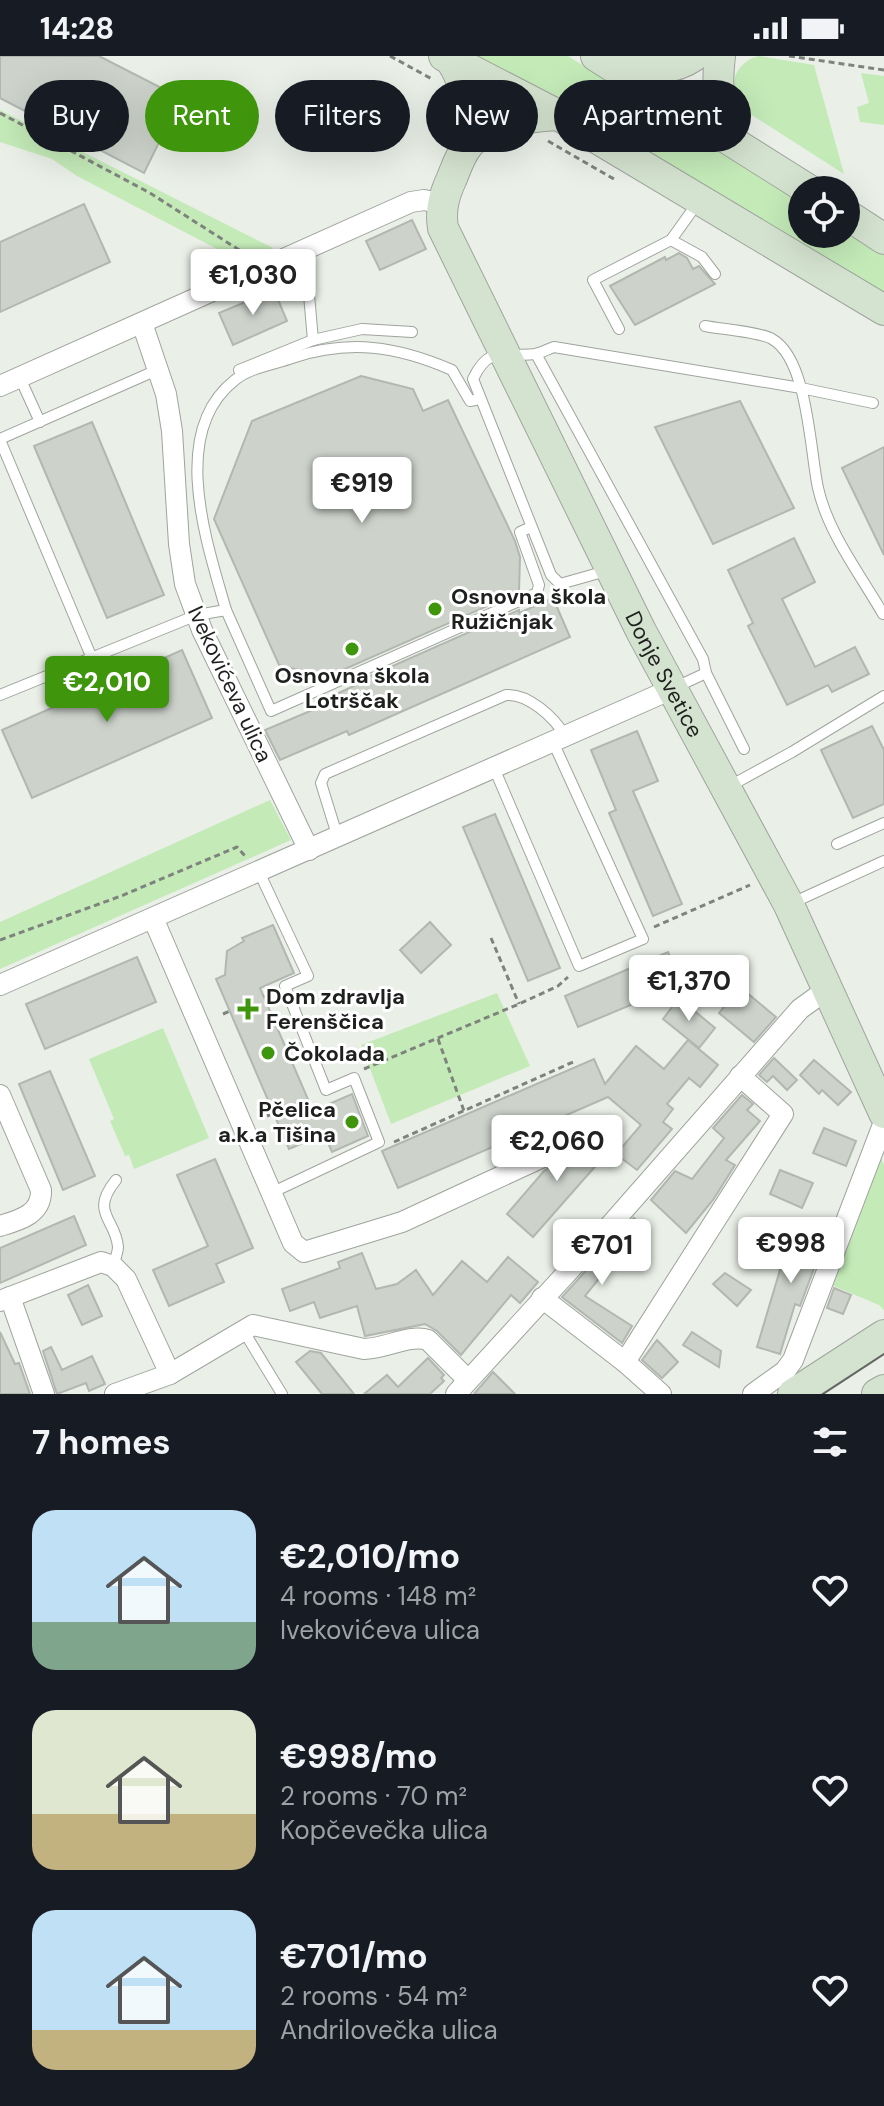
<!DOCTYPE html>
<html lang="en">
<head>
<meta charset="utf-8">
<style>
	:root { --surface:#171b24; --page:#20242c; --text:#f1f3f6; --muted:#9ea1a6; --accent:#3f960d }
	body { margin:0; font-family:"DM Sans",sans-serif; background:var(--page); color:var(--text); height:100vh; display:flex; flex-direction:column; font-size:30px; white-space:nowrap }
	* { box-sizing:border-box; margin:0 }
	p { font-size:26px; color:var(--muted) }
	.icon { flex:none; width:44px; height:44px; fill:none; stroke:currentColor; stroke-width:2; stroke-linecap:round; stroke-linejoin:round }
	.map { position:relative; height:1338px; overflow:hidden }
	.side { display:flex; flex-direction:column; background:var(--surface); flex:1 }
	.side>* { flex:none }
	.banner { position:absolute; left:24px; top:24px; width:836px; height:72px; display:flex; gap:16px }
	.buttons { position:absolute; left:788px; top:120px; display:grid; gap:16px }
	.buttons a { display:grid; place-items:center; width:72px; height:72px; border-radius:50%; background:var(--surface); box-shadow:0 8px 32px #0002; font-size:40px }
	.price { position:absolute; translate:-50% -68px; padding:0 18px; border-radius:8px; background:#fff; color:#222; font-size:26px; line-height:52px; filter:drop-shadow(0 2px 4px #0008) }
	.price::after { content:''; position:absolute; left:50%; top:48px; width:24px; height:18px; margin-left:-12px; background:inherit; clip-path:polygon(0 0,100% 0,50% 100%) }
	.price.selected { background:var(--accent); color:#fff }
	ul { padding:0; list-style:none }
	li { display:flex; align-items:center; gap:24px; height:200px; padding:0 32px }
	li span { display:grid; place-items:center; flex:none; width:224px; height:160px; border-radius:24px; color:#555 }
	li>.icon { margin-inline-start:auto }
	span .icon { width:96px; height:96px; fill:#fffc; stroke-width:1 }
	li b { font-size:34px }
	h2 { display:flex; justify-content:space-between; align-items:center; height:96px; padding:0 32px; font-size:34px }
	.pill { padding:0 28px; border-radius:36px; background:var(--surface); box-shadow:0 8px 32px #0002; font-size:28px; line-height:72px }
	.pill.selected { background:var(--accent); color:#fff }
	.status { display:flex; justify-content:space-between; align-items:center; height:56px; padding:0 40px; background:var(--surface); direction:ltr }
	.status svg { height:22px; fill:currentColor }
	.map>svg:first-child { display:block }
	.green { fill:#c4eab8 }
	.building { fill:#cdd2cb; stroke:#b2b7b0; stroke-width:2 }
	.lines { fill:none; stroke-linecap:round; stroke-linejoin:round }
	.lane-casing { stroke:#9fa49d; stroke-width:12 }
	.street-casing { stroke:#9fa49d; stroke-width:22 }
	.secondary-casing { stroke:#9fa49d; stroke-width:32 }
	.path { stroke:#7f837e; stroke-width:3; stroke-dasharray:6 4; stroke-linecap:butt }
	.lane { stroke:#fff; stroke-width:10 }
	.street { stroke:#fff; stroke-width:20 }
	.secondary { stroke:#d4e3cf; stroke-width:30 }
	.tram { stroke:#646763; stroke-width:2 }
	.poi-dot { fill:#3f960d; stroke:#fff; stroke-width:3 }
	.labels { text-anchor:middle; dominant-baseline:central; stroke-width:6; stroke-linejoin:round; paint-order:stroke }
	.poi-label { font-size:22px; font-weight:bold; fill:#1e201e; stroke:#fff; text-anchor:start }
	.street-label { font-size:22px; fill:#1e201e; stroke:#fff }
</style>
</head>
<body>
<div class="status"><b>14:28</b><svg viewBox="0 0 49 12"><path d="M0 12V9h3v3zM5 12V6h3v6zM10 12V3h3v9zM15 12V0h3v12zM26 1h20v11H26zM47 4h2v5h-2z"/></svg></div>
<div class="map">
<svg width="884" height="1338" viewBox="0 0 884 1338">
	<rect width="100%" height="100%" fill="#eaf0e8"/>
	<g class="green">
		<path d="M475,0H568L802,147V178H846V175L884,199V242Z"/>
		<path d="M759,0L814,9L844,118L747,56C724,39 732,6 759,0Z"/>
		<path d="M861,17L884,20V69L860,66L857,51L869,47Z"/>
		<path d="M0,54L273,192L242,206L77,120L52,103L0,86Z"/>
		<path d="M270,744L291,784L0,913V866Z"/>
		<path d="M497,937L530,1010L391,1068L361,989Z"/>
		<path d="M163,972L209,1082L134,1113L129,1099L125,1100L110,1065L114,1063L89,1003Z"/>
		<path d="M880,1099L884,1109V1254L879,1249L829,1228Z"/>
	</g>
	<g class="building">
		<path d="M0,0H99L181,42L144,117L0,42Z"/>
		<path d="M84,148L110,206L0,256V186Z"/>
		<path d="M412,164L426,193L380,214L366,185Z"/>
		<path d="M679,197L687,202L693,213L699,210L715,228L635,269L610,230L665,201L666,204Z"/>
		<path d="M274,234L287,265L233,289L219,257Z"/>
		<path d="M361,320L413,333L423,355L448,344L515,485L520,501L519,536L327,621L279,609L214,463L252,365Z"/>
		<path d="M740,345L794,452L713,488L655,371Z"/>
		<path d="M92,366L164,539L107,562L34,390Z"/>
		<path d="M884,391V499L842,412Z"/>
		<path d="M794,482L815,526L782,543L815,611L855,591L869,618L832,636L828,629L787,649L748,570L753,567L728,514Z"/>
		<path d="M553,542L570,581L349,679L347,675L280,704L265,674L334,645L332,640L356,629L352,628L519,554V557Z"/>
		<path d="M182,594L212,662L32,742L2,674Z"/>
		<path d="M872,670L884,694V748L853,762L821,694Z"/>
		<path d="M637,675L658,725L633,735L682,848L653,860L609,757L616,754L591,694Z"/>
		<path d="M495,758L560,912L528,925L463,771Z"/>
		<path d="M430,866L451,889L421,917L400,894Z"/>
		<path d="M273,869L294,917L260,932L313,1055L352,1038L368,1080L332,1096L324,1078L289,1093L216,923L225,919L227,895L244,885L242,882Z"/>
		<path d="M668,896L681,928L578,971L565,940Z"/>
		<path d="M137,901L156,946L45,993L26,948Z"/>
		<path d="M740,931L776,961L754,986L719,957Z"/>
		<path d="M679,942L715,972L699,992L663,963Z"/>
		<path d="M688,984L718,1009L700,1031L689,1022L667,1048L673,1053L663,1066L672,1073L637,1114L616,1098L641,1069L608,1041L398,1132L382,1095L594,1003L605,1028L636,990L664,1013Z"/>
		<path d="M774,1002L797,1024L787,1034L773,1020L767,1026L759,1019Z"/>
		<path d="M814,1004L851,1036L838,1049L822,1034L819,1038L800,1019Z"/>
		<path d="M50,1015L95,1120L63,1134L19,1028Z"/>
		<path d="M742,1039L753,1048L747,1054L760,1065L726,1104L735,1109L713,1144L686,1177L651,1144L675,1115L692,1123L724,1082L713,1072Z"/>
		<path d="M824,1072L856,1085L846,1110L813,1097Z"/>
		<path d="M580,1073L607,1097L533,1181L507,1158L544,1115L555,1108L558,1099Z"/>
		<path d="M215,1103L253,1192L216,1208L224,1226L169,1250L153,1214L208,1190L177,1119Z"/>
		<path d="M780,1114L813,1127L802,1152L770,1138Z"/>
		<path d="M74,1160L86,1189L0,1227V1192Z"/>
		<path d="M634,1162L642,1169L585,1240L632,1270L622,1287L562,1241Z"/>
		<path d="M794,1167L826,1180L800,1250L795,1248L780,1298L757,1291Z"/>
		<path d="M362,1197L376,1233L397,1228L416,1214L433,1239L462,1205L487,1226L508,1201L538,1226L520,1247L511,1239L461,1299L437,1275L425,1268L365,1280L357,1250L320,1262L314,1246L290,1255L282,1233L340,1212L338,1206Z"/>
		<path d="M725,1217L751,1234L737,1250L713,1228Z"/>
		<path d="M88,1229L102,1260L82,1269L68,1239Z"/>
		<path d="M834,1232L851,1239L843,1258L827,1252Z"/>
		<path d="M0,1276L15,1308L19,1307L30,1338H0Z"/>
		<path d="M692,1276L721,1295L719,1311L683,1289Z"/>
		<path d="M657,1284L678,1306L662,1322L642,1304Z"/>
		<path d="M51,1291L62,1314L92,1300L105,1328L89,1335L86,1327L57,1338L43,1295Z"/>
		<path d="M310,1295L321,1297L354,1338H322L296,1306Z"/>
		<path d="M428,1302L444,1319L441,1322L444,1325L430,1338H364L387,1319L398,1331Z"/>
		<path d="M493,1316L515,1338H474Z"/>
	</g>
	<g class="lines">
		<defs>
			<g id="lane">
				<path d="M671,184L702,201L715,218"/>
				<path d="M705,270C720,273 760,276 772,283C808,303 810,395 818,432C828,477 860,518 883,558"/>
				<path d="M619,273L593,224L671,184L699,145"/>
				<path d="M313,284L362,273L412,276"/>
				<path d="M536,298L703,603L706,617L744,693"/>
				<path d="M239,314L313,284L305,194"/>
				<path d="M20,322L40,366"/>
				<path d="M0,383L157,314"/>
				<path d="M0,384L91,600"/>
				<path d="M606,515L560,528L551,519L473,323C490,287 506,302 535,298C541,297 548,293 554,291L801,332L873,347"/>
				<path d="M226,554L271,655L537,537L539,529L520,476L531,471"/>
				<path d="M674,632L706,617"/>
				<path d="M0,639L197,559L226,554C207,487 168,376 235,324C249,312 275,308 292,302C349,283 397,290 452,314L470,345L480,343"/>
				<path d="M494,712L579,910L643,883L553,686"/>
				<path d="M728,731L792,696L884,640"/>
				<path d="M338,782L321,727L325,718L506,639C528,637 555,662 565,680"/>
				<path d="M837,788L884,767"/>
				<path d="M259,816L308,920L285,930L326,1034L354,1022L379,1086L271,1137"/>
				<path d="M790,848L884,805"/>
				<path d="M113,1210C115,1204 118,1196 118,1191C116,1163 89,1157 116,1124"/>
				<path d="M243,1274L282,1338"/>
			</g>
			<g id="street">
				<path d="M142,267L166,338L172,375L179,488L185,528L202,574L309,794"/>
				<path d="M0,330L411,146L424,144L443,148"/>
				<path d="M153,862L293,1187L304,1196L402,1166L545,1100"/>
				<path d="M0,929L672,633"/>
				<path d="M0,1039L41,1134C42,1158 20,1164 0,1170"/>
				<path d="M10,1241L44,1338"/>
				<path d="M542,1242L625,1306L661,1338"/>
				<path d="M0,1245L101,1206L113,1210L126,1223L170,1318"/>
				<path d="M625,1306L783,1058L740,1020"/>
				<path d="M115,1338L170,1318L253,1269L364,1293C385,1293 409,1278 428,1284L468,1324"/>
				<path d="M456,1338L607,1173L800,953L829,932"/>
				<path d="M753,1338L785,1315L793,1304L884,1066"/>
			</g>
			<g id="secondary">
				<path d="M444,0L558,59L884,254"/>
				<path d="M596,0L809,134"/>
				<path d="M720,0C716,35 718,53 734,85"/>
				<path d="M450,3C468,29 470,58 468,88"/>
				<path d="M619,10C646,13 671,16 694,0"/>
				<path id="s1" d="M558,59C528,61 489,64 469,88C461,97 456,112 452,122C444,139 440,154 443,172L641,575L789,849L884,1057"/>
				<path d="M846,158L884,183"/>
				<path d="M793,1338L884,1279"/>
				<path d="M877,1338L884,1334"/>
			</g>
		</defs>
		<use href="#lane" class="lane-casing"/>
		<use href="#street" class="street-casing"/>
		<use href="#secondary" class="secondary-casing"/>
		<g class="path">
			<path d="M390,0L432,23"/>
			<path d="M789,0L884,14"/>
			<path d="M0,57L150,137L247,199"/>
			<path d="M548,85L614,123"/>
			<path d="M654,871L750,829"/>
			<path d="M491,882L519,948"/>
			<path d="M0,884L121,840L237,791L246,801"/>
			<path d="M264,941L274,936"/>
			<path d="M223,958L230,955"/>
			<path d="M438,983L464,1055"/>
			<path d="M364,1013L519,948L558,930L568,921"/>
			<path d="M267,1060L274,1057"/>
			<path d="M394,1086L573,1006"/>
		</g>
		<use href="#lane" class="lane"/>
		<use href="#street" class="street"/>
		<use href="#secondary" class="secondary"/>
		<path class="tram" d="M823,1338L884,1298"/>
	</g>
	<g class="poi-dot">
		<circle cx="435" cy="553" r="8"/>
		<circle cx="352" cy="593" r="8"/>
		<path d="M244 941h8v8h8v8h-8v8h-8v-8h-8v-8h8z"/>
		<circle cx="268" cy="997" r="8"/>
		<circle cx="352" cy="1066" r="8"/>
	</g>
	<g class="labels">
		<g class="poi-label">
			<text x="451" y="540">Osnovna škola<tspan x="451" dy="25">Ružičnjak</tspan></text>
			<text x="352" y="619" text-anchor="middle">Osnovna škola<tspan x="352" dy="25">Lotrščak</tspan></text>
			<text x="266" y="940">Dom zdravlja<tspan x="266" dy="25">Ferenščica</tspan></text>
			<text x="284" y="997">Čokolada</text>
			<text x="336" y="1053" text-anchor="end">Pčelica<tspan x="336" dy="25">a.k.a Tišina</tspan></text>
		</g>
		<g class="street-label">
			<text stroke="none"><textPath href="#s1" startOffset="684">Donje Svetice</textPath></text>
			<text transform="translate(230 628) rotate(65)">Ivekovićeva ulica</text>
		</g>
	</g>
</svg>
<div class="buttons">
<a><svg class="icon" aria-label="locate" viewBox="0 0 24 24"><circle cx="12" cy="12" r="6"/><path d="M12 2v4M12 18v4M2 12h4M18 12h4"/></svg></a>
</div>
<b class="price" style="left:253px;top:261px">€1,030</b>
<b class="price" style="left:362px;top:469px">€919</b>
<b class="price selected" style="left:107px;top:668px">€2,010</b>
<b class="price" style="left:689px;top:967px">€1,370</b>
<b class="price" style="left:557px;top:1127px">€2,060</b>
<b class="price" style="left:791px;top:1229px">€998</b>
<b class="price" style="left:602px;top:1231px">€701</b>
<div class="banner">
<a class="pill">Buy</a>
<a class="pill selected">Rent</a>
<a class="pill">Filters</a>
<a class="pill">New</a>
<a class="pill">Apartment</a>
</div>
</div>
<section class="side">
<h2>7 homes<svg class="icon" aria-label="filters" viewBox="0 0 24 24"><path d="M4 7h16M4 17h16"/><circle cx="9" cy="7" r="2"/><circle cx="15" cy="17" r="2"/></svg></h2>
<ul>
<li><span style="background:linear-gradient(#bfe0f5 70%,#7fa58c 0)"><svg class="icon" aria-label="home" viewBox="0 0 24 24"><path d="M3 11l9-7 9 7M6 9v11h12V9"/></svg></span><div><b>€2,010/mo</b><p>4 rooms · 148 m²</p><p>Ivekovićeva ulica</p></div><svg class="icon" aria-label="heart" viewBox="0 0 24 24"><path d="M12 20l-8-8c-3-5 5-10 8-4 3-6 11-1 8 4z"/></svg></li>
<li><span style="background:linear-gradient(#dfe7d0 65%,#c2b280 0)"><svg class="icon" aria-label="home" viewBox="0 0 24 24"><path d="M3 11l9-7 9 7M6 9v11h12V9"/></svg></span><div><b>€998/mo</b><p>2 rooms · 70 m²</p><p>Kopčevečka ulica</p></div><svg class="icon" aria-label="heart" viewBox="0 0 24 24"><path d="M12 20l-8-8c-3-5 5-10 8-4 3-6 11-1 8 4z"/></svg></li>
<li><span style="background:linear-gradient(#bfe0f5 75%,#c2b280 0)"><svg class="icon" aria-label="home" viewBox="0 0 24 24"><path d="M3 11l9-7 9 7M6 9v11h12V9"/></svg></span><div><b>€701/mo</b><p>2 rooms · 54 m²</p><p>Andrilovečka ulica</p></div><svg class="icon" aria-label="heart" viewBox="0 0 24 24"><path d="M12 20l-8-8c-3-5 5-10 8-4 3-6 11-1 8 4z"/></svg></li>
</ul>
</section>
</body>
</html>
